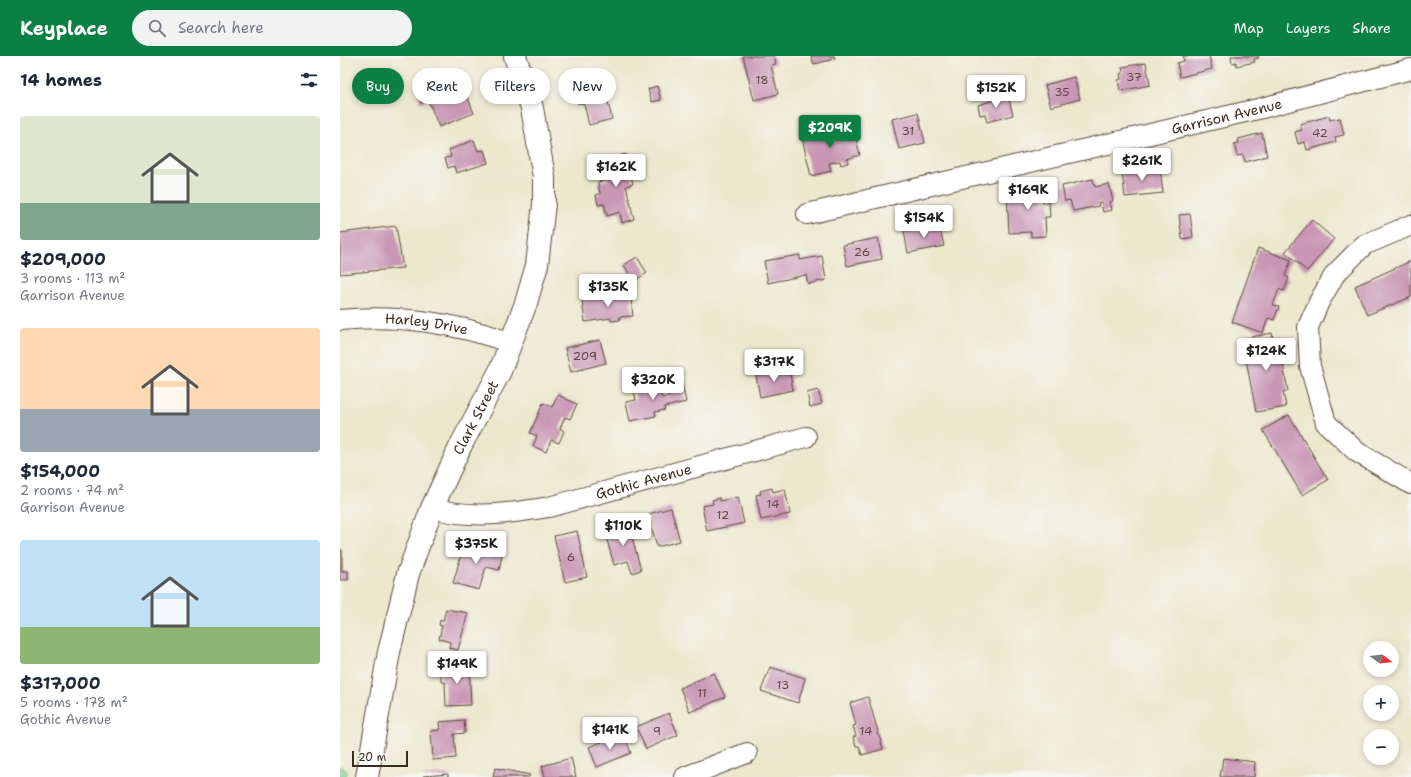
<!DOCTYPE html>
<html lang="en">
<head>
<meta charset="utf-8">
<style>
	:root { --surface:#fff; --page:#f2f2f3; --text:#1f2937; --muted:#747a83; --accent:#0b8043 }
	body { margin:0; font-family:"Shantell Sans",sans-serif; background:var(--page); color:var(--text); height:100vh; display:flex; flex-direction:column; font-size:15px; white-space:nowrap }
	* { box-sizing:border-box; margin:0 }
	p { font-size:13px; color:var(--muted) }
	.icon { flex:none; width:22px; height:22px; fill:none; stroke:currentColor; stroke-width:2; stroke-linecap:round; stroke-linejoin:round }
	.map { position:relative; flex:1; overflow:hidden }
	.side { display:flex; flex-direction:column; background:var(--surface); width:340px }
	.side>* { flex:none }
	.banner { position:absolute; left:12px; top:12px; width:380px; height:36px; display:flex; gap:8px }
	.needle { width:26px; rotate:105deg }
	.buttons { position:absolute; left:1023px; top:585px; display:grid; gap:8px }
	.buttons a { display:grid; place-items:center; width:36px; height:36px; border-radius:50%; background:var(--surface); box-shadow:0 2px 6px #0003; font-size:20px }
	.scale { position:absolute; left:12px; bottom:10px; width:56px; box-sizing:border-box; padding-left:4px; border:2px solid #3b2a1e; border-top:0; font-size:11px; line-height:14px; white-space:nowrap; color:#3b2a1e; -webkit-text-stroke:3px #f6f6f2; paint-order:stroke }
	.price { position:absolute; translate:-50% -34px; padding:0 9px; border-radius:4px; background:#fff; color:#222; font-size:13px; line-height:26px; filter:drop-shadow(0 1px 2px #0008) }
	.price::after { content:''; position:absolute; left:50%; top:24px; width:12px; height:9px; margin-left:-6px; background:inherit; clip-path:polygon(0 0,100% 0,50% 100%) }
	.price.active { background:var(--accent); color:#fff }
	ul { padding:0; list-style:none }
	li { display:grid; align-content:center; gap:8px; height:212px; padding:0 20px }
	li span { display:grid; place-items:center; height:124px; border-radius:4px; color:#555 }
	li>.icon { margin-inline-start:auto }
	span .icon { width:72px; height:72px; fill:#fffc; stroke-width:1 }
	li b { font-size:17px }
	h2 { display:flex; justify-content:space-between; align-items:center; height:48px; padding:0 20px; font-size:17px }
	.tag { padding:0 14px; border-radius:18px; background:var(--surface); box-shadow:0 2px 6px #0003; font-size:14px; line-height:36px }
	.tag.active { background:var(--accent); color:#fff }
	header { display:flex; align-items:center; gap:24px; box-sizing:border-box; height:56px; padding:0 20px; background:var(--accent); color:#fff }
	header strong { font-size:19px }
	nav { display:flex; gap:22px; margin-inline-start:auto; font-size:14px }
	.search { width:280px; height:36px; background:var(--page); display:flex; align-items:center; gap:10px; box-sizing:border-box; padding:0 14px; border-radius:22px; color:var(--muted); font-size:15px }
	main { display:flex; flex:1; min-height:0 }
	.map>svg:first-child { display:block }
	.green { fill:#79d399; stroke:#5a7e5c }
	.building { fill:#c997b5 }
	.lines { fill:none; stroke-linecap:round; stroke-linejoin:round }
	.minor-casing { stroke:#564638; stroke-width:22 }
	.tertiary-casing { stroke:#564638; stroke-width:24 }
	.minor { stroke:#fff; stroke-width:20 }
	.tertiary { stroke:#fff; stroke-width:22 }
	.labels { text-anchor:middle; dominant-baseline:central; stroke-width:3; stroke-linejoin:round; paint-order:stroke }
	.number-label { font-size:12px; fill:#5e4544 }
	.street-label { font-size:14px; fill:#3b2a1e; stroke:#f6f6f2 }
</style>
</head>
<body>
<header>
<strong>Keyplace</strong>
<div class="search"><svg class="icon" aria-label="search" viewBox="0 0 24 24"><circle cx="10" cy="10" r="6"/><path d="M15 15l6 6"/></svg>Search here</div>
<nav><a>Map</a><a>Layers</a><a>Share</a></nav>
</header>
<main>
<section class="side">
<h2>14 homes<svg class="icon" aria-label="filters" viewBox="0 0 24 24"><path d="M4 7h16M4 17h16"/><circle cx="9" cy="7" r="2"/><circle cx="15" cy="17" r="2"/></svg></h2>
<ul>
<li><span style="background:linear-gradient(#dfe7d0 70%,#7fa58c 0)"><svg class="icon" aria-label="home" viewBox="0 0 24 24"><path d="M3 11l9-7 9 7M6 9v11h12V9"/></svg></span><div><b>$209,000</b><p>3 rooms · 113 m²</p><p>Garrison Avenue</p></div></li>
<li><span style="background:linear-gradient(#ffd9b3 65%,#9aa5b1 0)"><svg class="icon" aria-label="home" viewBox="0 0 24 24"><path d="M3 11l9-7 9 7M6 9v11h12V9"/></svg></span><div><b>$154,000</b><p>2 rooms · 74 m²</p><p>Garrison Avenue</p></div></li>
<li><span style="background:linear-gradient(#bfe0f5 70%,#8fb573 0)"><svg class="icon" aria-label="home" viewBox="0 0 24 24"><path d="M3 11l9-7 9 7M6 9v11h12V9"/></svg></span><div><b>$317,000</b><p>5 rooms · 178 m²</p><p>Gothic Avenue</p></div></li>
</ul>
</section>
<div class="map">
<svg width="1071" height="721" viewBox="0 0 1071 721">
	<rect width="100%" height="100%" fill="#f6f6f2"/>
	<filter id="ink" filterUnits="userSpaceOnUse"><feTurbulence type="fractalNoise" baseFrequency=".025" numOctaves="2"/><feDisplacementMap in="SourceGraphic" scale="8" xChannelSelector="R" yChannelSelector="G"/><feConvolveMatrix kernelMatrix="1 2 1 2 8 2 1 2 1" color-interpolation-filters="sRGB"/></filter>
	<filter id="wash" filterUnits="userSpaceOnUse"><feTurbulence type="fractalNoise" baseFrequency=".012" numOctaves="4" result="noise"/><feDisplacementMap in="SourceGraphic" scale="16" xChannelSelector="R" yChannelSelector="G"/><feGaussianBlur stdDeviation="0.9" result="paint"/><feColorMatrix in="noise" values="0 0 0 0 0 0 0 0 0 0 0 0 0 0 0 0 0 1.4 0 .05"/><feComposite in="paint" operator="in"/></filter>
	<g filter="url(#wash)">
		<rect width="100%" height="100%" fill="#ece7cd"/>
		<path class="green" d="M0,710L7,715L6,721H0Z"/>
		<g id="blocks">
			<g class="building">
				<path d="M403,0H434L436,8L431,9L438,38L414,44Z"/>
				<path d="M471,0H494L495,3L474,8Z"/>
				<path d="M843,0H869L872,13L840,21L837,7L844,5Z"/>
				<path d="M891,0H918L919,2L914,3L915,6L896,10V6L892,7Z"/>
				<path d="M806,7L810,29L780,35L778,24L781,23L780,18L783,17L782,11Z"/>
				<path d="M264,19L268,32L265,33L272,63L249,69L244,48L237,47V41L238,39L249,35L246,25Z"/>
				<path d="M99,20L106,37L123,30L134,57L99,71L88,44L81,47L74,29Z"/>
				<path d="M734,21L740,43L711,51L705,29Z"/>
				<path d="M317,30L321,44L312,46L308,33Z"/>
				<path d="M668,40L673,59L647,66L645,58L640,59L638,49Z"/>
				<path d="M578,57L585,87L559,93L552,63Z"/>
				<path d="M989,60L990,64L1000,62L1004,79L995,81L996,86L967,94L965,86L958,88L955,76L962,74L960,68Z"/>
				<path d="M513,70L520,99L507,103L508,107L501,109L500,105L489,107L491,115L471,120L462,82Z"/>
				<path d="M922,77L927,100L905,106L903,99L897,100L894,88L899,87L898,83Z"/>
				<path d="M134,84L138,95L144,94L148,107L116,117L114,110L108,112L105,102L111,101L109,94Z"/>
				<path d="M286,98L293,128L286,130L294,163L282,167L280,156L267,160L264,148L258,149L256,139L260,138L258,126L268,124L263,104Z"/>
				<path d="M820,112L823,137L785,141L782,116Z"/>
				<path d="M753,123L755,131L769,128L773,145L770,146L772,154L763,156L761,146L758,147L759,150L733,155L730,144L725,145L722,130Z"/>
				<path d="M703,129V147L709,146L710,161H705L706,180L691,181V176L669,177L667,138L683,137L682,130Z"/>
				<path d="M850,158L853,181L842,183L839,159Z"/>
				<path d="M972,164L994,183L967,215L945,196Z"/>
				<path d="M599,168L604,190L568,197L564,175Z"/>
				<path d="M56,170L63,212L0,218V177Z"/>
				<path d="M538,182L542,203L507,210L503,189Z"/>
				<path d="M918,192L951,204L945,220L949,222L944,235L939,233L933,249L939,251L934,264L928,262L923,277L892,266Z"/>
				<path d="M460,199V204L482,200L486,224L468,228L466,219L428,227L424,205Z"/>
				<path d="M297,201L307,217L294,225L284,209Z"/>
				<path d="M1071,205V241L1027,259L1015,230Z"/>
				<path d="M290,237L293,260L279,261L280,264L271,265V262L245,266L242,244Z"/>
				<path d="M932,277L935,293L940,292L948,335L943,336L946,351L916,356L902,283Z"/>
				<path d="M260,284L266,307L231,316L225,292Z"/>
				<path d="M449,313L453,334L420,341L416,320Z"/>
				<path d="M303,328L304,332L319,329L322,342L328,341L326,331L342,328L346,346L324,351L325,354L315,356L316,360L290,365L286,346L296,344L293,331Z"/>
				<path d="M478,334L482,348L470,351L467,337Z"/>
				<path d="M218,339L237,348L230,363L225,361L220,372L224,375L219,387L211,384L206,396L193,390L197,380L190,377L203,347L212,351Z"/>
				<path d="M949,359L988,424L962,439L923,374Z"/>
				<path d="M432,432L433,436L445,433L450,458L421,464L416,439L421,438L420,435Z"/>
				<path d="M398,441L404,467L367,475L362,450L373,448L372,444L380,442V445Z"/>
				<path d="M331,452L340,485L317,491L308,458Z"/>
				<path d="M288,467L301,514L292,517L288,505L274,509L265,477L272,475L271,471Z"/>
				<path d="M237,475L247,521L225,526L214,480Z"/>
				<path d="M125,486L163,495L159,514L146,511L139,534L113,527Z"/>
				<path d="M0,494H2V515H8V524H0Z"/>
				<path d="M106,553L128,557L118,594L109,592L110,586L99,583L102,570L99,569L100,564L103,565Z"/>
				<path d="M129,610L131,649L106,650L105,626H101V611Z"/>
				<path d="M430,611L465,622L458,647L421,635Z"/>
				<path d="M374,617L385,641L350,656L340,632Z"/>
				<path d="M528,641L543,693L522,699L519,690H516L513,681L516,680L513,670L516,669L510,647Z"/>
				<path d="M329,657L338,679L306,693L296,671Z"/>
				<path d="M124,664L125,677L114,678L116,702L93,704L91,675L100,674L99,666Z"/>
				<path d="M285,681L291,697L257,711L249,691L271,682L273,685Z"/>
				<path d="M231,702L236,721H205L202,710Z"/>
				<path d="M883,702L915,706L914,721H880Z"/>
				<path d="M155,712L190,719L189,721H153Z"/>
				<path d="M108,718V721H84L83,720Z"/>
			</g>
		</g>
	</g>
	<g filter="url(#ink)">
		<use href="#blocks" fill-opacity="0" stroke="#564638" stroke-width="1"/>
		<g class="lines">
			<defs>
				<g id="minor">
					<path id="s1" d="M467,158L922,52L1071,13"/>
					<path d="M1071,169L1024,189L995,218L979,246L968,271L970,310L986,367L1017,396L1071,428"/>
					<path id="s2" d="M0,264C57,258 117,267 171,287"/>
					<path id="s3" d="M92,452C132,463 168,458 209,451L466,381"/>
					<path d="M345,721L407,697"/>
				</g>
				<g id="tertiary">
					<path id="s4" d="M27,721L49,596L68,518L92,452L121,389L160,315L186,247L197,209L204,148V121L192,52L175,0"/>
				</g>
			</defs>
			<use href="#minor" class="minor-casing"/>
			<use href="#tertiary" class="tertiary-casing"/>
			<use href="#minor" class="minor"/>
			<use href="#tertiary" class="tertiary"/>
		</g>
	</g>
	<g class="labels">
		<g class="number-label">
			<text x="794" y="21">37</text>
			<text x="422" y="24">18</text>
			<text x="722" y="36">35</text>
			<text x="568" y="75">31</text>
			<text x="980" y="77">42</text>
			<text x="522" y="196">26</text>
			<text x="245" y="300">209</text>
			<text x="433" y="448">14</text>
			<text x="383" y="459">12</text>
			<text x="231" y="501">6</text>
			<text x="443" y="629">13</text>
			<text x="362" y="637">11</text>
			<text x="317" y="675">9</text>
			<text x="526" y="675">14</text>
		</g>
		<g class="street-label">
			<text stroke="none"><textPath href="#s1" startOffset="431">Garrison Avenue</textPath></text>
			<text stroke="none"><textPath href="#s2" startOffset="87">Harley Drive</textPath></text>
			<text stroke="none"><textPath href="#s4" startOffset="378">Clark Street</textPath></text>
			<text stroke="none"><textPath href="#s3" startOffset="216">Gothic Avenue</textPath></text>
		</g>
	</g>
</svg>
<div class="buttons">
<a><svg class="needle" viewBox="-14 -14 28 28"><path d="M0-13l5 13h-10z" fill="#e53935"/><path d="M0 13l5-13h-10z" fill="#747a83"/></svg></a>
<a>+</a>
<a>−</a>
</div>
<div class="scale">20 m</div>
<b class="price" style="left:656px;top:53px">$152K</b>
<b class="price active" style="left:490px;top:93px">$209K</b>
<b class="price" style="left:802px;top:126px">$261K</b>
<b class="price" style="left:276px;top:132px">$162K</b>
<b class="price" style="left:688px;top:155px">$169K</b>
<b class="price" style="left:584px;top:183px">$154K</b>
<b class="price" style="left:268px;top:252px">$135K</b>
<b class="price" style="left:926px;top:316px">$124K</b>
<b class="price" style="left:434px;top:327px">$317K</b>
<b class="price" style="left:313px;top:345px">$320K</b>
<b class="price" style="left:283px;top:491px">$110K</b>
<b class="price" style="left:136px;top:509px">$375K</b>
<b class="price" style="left:117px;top:629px">$149K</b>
<b class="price" style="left:270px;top:695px">$141K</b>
<div class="banner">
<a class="tag active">Buy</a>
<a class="tag">Rent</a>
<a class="tag">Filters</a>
<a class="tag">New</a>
</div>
</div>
</main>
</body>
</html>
